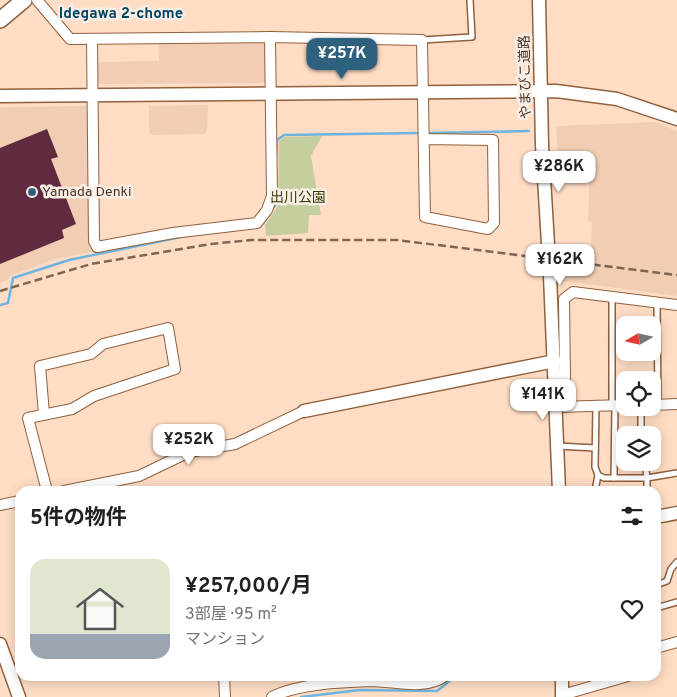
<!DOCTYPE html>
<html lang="ja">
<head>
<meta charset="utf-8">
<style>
	:root { --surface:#fff; --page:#f2f2f2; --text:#202124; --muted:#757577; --accent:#2e617e }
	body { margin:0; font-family:Overpass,"Noto Sans JP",sans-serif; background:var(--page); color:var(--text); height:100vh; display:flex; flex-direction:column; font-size:19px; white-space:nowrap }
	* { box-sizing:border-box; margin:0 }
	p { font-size:16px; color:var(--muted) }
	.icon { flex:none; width:28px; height:28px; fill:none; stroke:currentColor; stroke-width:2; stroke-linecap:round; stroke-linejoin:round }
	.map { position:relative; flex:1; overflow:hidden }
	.panel { position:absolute; left:15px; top:486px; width:646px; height:195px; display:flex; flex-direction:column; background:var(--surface); border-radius:15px; box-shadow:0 2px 12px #0003 }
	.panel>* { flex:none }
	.needle { width:32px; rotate:261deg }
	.buttons { position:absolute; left:616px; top:316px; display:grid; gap:10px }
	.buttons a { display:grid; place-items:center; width:45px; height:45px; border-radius:10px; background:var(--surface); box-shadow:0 2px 12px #0003; font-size:25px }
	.price { position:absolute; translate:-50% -42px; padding:0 11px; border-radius:10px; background:#fff; color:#222; font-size:16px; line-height:32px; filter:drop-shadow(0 1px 2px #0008) }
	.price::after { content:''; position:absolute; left:50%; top:30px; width:15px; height:11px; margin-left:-8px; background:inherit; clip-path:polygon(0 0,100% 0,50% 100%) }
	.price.on { background:var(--accent); color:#fff }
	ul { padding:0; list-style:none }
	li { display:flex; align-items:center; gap:15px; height:125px; padding:0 15px }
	li span { display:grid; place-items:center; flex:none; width:140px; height:100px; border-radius:15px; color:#555 }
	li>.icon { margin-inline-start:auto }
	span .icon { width:60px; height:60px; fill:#fffc; stroke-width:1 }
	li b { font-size:21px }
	h2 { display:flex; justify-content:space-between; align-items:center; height:60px; padding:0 15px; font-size:21px }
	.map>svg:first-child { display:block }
	.built { fill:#f1cdb3 }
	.green { fill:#c5ce9d }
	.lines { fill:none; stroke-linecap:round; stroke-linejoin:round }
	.stream { stroke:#6db5e0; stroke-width:2.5 }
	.building { fill:#602b40 }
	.tertiary-tunnel { stroke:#dbbba5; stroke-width:12; stroke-dasharray:12 6; stroke-linecap:butt }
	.service-casing { stroke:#91603c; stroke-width:8 }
	.minor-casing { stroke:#91603c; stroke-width:12 }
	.tertiary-casing { stroke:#91603c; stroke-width:15 }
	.secondary-casing { stroke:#91603c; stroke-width:18 }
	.service { stroke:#fff; stroke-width:5 }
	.minor { stroke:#fff; stroke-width:10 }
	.tertiary { stroke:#fff; stroke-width:12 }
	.secondary { stroke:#fff; stroke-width:15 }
	.rail { stroke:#7d6552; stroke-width:2.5; stroke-dasharray:8 4; stroke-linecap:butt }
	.poi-dot { fill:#2e617e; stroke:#faefe7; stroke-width:2 }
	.labels { text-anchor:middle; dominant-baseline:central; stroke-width:5; stroke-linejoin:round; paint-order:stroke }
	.street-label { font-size:14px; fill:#493424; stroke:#faefe7 }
	.poi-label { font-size:14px; fill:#493424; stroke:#faefe7; text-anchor:start }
	.park-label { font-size:14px; fill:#343a01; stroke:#faefe7 }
	.neighbourhood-label { font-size:15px; font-weight:bold; fill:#014564; stroke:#faefe7 }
</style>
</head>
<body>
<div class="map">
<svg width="677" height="697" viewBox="0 0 677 697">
	<rect width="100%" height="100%" fill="#ffddc5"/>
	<g class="built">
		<path d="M261,41L265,45L266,79L263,83L101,84L97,81V62L159,61V42Z"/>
		<path d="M208,105L207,132L205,134L153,135L149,132V106Z"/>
		<path d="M86,106L90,109L92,252L55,259L10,276L9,279L0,283V107Z"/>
		<path d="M654,122L677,131V296L563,281L559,276V245L591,252L592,222L588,221L590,164L558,160L556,126Z"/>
	</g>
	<path class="green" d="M322,136L311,156L321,215H309L308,233L266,236L265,225L278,206L279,141L284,137Z"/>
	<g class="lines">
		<g class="stream">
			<path d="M430,133L529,131"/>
			<path d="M276,157L277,140L284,135L419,133"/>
			<path d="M263,223L276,204V197"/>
			<path d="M0,305L8,303L13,278L69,260L186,236"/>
			<path d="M301,697L360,690L437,691L456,676"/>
		</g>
	</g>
	<path class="building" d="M47,129L58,157L51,159L76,224L62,230L64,238L0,264V148Z"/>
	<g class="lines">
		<path class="tertiary-tunnel" d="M548,244L550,276"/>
		<defs>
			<g id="service">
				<path d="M422,40L472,37L470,0"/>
				<path d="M612,297V405"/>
				<path d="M657,303L658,404"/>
				<path d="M641,435V408"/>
				<path d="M558,446L595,448"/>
				<path d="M598,475L604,478H647L645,462"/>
				<path d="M614,478L615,405"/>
				<path d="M595,491L598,475L595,467L596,406"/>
				<path d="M647,491V478L677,473"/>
				<path d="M656,585L667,581L671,569L677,562"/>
				<path d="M656,608L677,602"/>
			</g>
			<g id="minor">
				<path d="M37,0L70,39L270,37L422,40L425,217L488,229L494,223L493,140L424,139"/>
				<path d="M92,39L94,241L97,247L173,233L257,223L267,210L272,196L270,37"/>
				<path d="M625,405L556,407L565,378L564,299L573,292L677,305"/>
				<path d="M652,405L677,404"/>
				<path d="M44,414L40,366L91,354L103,344L168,328L175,369L94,396L72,409L28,418L47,491"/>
				<path d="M64,491L139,476L189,452L235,444L304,411"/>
				<path d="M0,505L20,501"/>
				<path d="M656,648L677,642"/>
				<path d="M224,676L225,697"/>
				<path d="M562,695L628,676"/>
				<path d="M272,697C297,684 342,682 370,681C395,681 424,691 445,676"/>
			</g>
			<g id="tertiary">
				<path d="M539,0L542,145L548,244"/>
				<path d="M0,96L556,91L617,99L677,119"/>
				<path d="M550,276L559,491"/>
				<path d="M304,411L555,361"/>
				<path d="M656,517L677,513"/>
				<path d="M0,644L19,697"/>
				<path d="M562,676V697"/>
			</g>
			<path id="secondary" d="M0,20L24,0"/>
		</defs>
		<use href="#service" class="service-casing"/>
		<use href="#minor" class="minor-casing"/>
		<use href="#tertiary" class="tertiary-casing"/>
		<use href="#secondary" class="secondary-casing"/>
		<use href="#service" class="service"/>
		<use href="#minor" class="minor"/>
		<use href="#tertiary" class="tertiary"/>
		<use href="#secondary" class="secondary"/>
		<path class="rail" d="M0,291L91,264L211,244L251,240H397L677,275"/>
	</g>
	<circle class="poi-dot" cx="32" cy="192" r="5"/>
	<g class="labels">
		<g class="street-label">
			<text transform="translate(526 77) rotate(-91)">やまびこ道路</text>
		</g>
		<g class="poi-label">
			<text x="42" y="192">Yamada Denki</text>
		</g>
		<g class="park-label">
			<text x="298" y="198">出川公園</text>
		</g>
		<g class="neighbourhood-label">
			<text x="121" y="14">Idegawa 2-chome</text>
		</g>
	</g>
</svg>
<div class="buttons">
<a><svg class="needle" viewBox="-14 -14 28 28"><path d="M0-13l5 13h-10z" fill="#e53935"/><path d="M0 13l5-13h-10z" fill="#757577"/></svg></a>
<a><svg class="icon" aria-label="locate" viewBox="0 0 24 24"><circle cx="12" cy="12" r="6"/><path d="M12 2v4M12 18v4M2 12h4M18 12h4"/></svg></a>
<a><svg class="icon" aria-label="layers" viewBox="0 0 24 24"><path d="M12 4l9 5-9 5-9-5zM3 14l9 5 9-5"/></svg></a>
</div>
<b class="price on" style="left:342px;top:80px">¥257K</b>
<b class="price" style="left:559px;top:193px">¥286K</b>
<b class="price" style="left:560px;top:286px">¥162K</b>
<b class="price" style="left:543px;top:421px">¥141K</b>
<b class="price" style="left:189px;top:466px">¥252K</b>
<section class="panel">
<h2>5件の物件<svg class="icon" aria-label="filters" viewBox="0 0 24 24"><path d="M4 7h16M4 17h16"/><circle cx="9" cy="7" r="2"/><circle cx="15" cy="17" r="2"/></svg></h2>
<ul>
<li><span style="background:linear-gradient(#dfe7d0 75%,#9aa5b1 0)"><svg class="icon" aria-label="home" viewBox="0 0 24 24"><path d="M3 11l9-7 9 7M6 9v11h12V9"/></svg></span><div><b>¥257,000/月</b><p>3部屋 · 95 m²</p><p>マンション</p></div><svg class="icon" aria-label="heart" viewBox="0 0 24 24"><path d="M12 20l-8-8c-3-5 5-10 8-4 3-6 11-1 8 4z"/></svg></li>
</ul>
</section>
</div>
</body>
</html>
